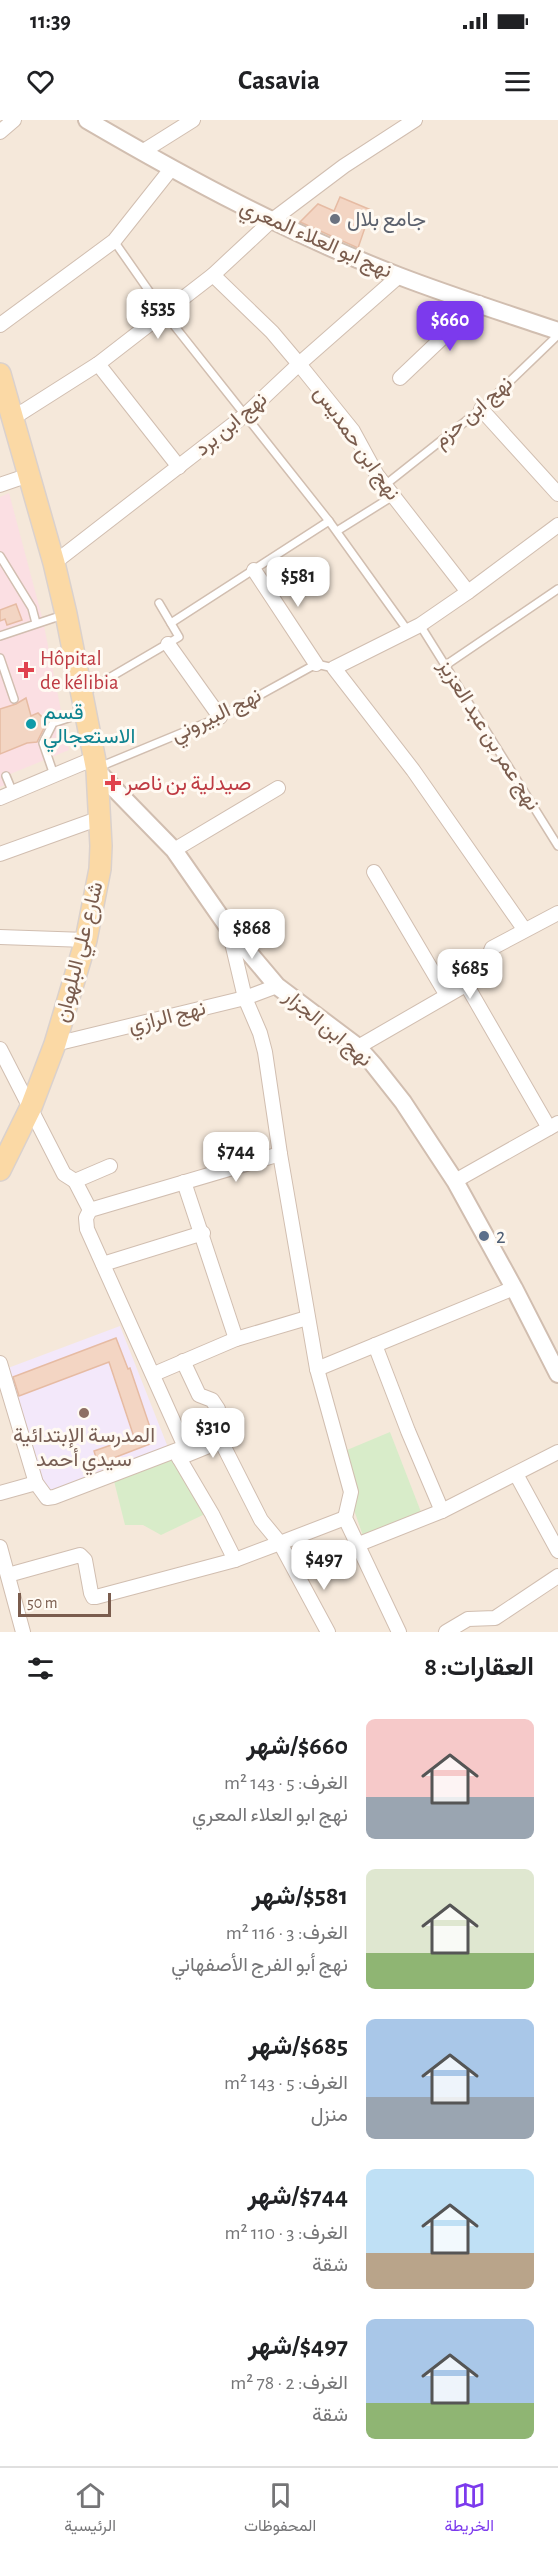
<!DOCTYPE html>
<html lang="ar">
<head>
<meta charset="utf-8">
<style>
	:root { --surface:#fff; --page:#f6f6f6; --text:#202124; --muted:#757577; --line:#e0e0e0; --accent:#7c3aed }
	body { margin:0; font-family:"Alegreya Sans",Vazirmatn,sans-serif; background:var(--page); color:var(--text); direction:rtl; height:100vh; display:flex; flex-direction:column; font-size:22px; white-space:nowrap }
	* { box-sizing:border-box; margin:0 }
	p { font-size:20px; color:var(--muted) }
	.icon { flex:none; width:33px; height:33px; fill:none; stroke:currentColor; stroke-width:2; stroke-linecap:round; stroke-linejoin:round }
	.map { position:relative; height:1512px; overflow:hidden; direction:ltr }
	.side { display:flex; flex-direction:column; background:var(--surface); flex:1 }
	.side>* { flex:none }
	.scale { position:absolute; left:18px; bottom:15px; width:93px; box-sizing:border-box; padding-left:6px; border:3px solid #7a5c4d; border-top:0; font-size:16px; line-height:21px; white-space:nowrap; color:#7a5c4d; -webkit-text-stroke:4px #fffaf3; paint-order:stroke }
	.price { position:absolute; translate:-50% -51px; padding:0 14px; border-radius:12px; background:#fff; color:#222; font-size:20px; line-height:39px; filter:drop-shadow(0 2px 3px #0008) }
	.price::after { content:''; position:absolute; left:50%; top:36px; width:18px; height:14px; margin-left:-9px; background:inherit; clip-path:polygon(0 0,100% 0,50% 100%) }
	.price.selected { background:var(--accent); color:#fff }
	ul { padding:0; list-style:none }
	li { display:flex; align-items:center; gap:18px; height:150px; padding:0 24px }
	li span { display:grid; place-items:center; flex:none; width:168px; height:120px; border-radius:9px; color:#555 }
	li>.icon { margin-inline-start:auto }
	span .icon { width:72px; height:72px; fill:#fffc; stroke-width:1 }
	li b { font-size:26px }
	h2 { display:flex; justify-content:space-between; align-items:center; height:72px; padding:0 24px; font-size:26px }
	.status { display:flex; justify-content:space-between; align-items:center; height:42px; padding:0 30px; background:var(--surface); direction:ltr }
	.status svg { height:16px; fill:currentColor }
	header { display:flex; justify-content:space-between; align-items:center; height:78px; padding:0 24px; background:var(--surface); font-size:27px; font-weight:600 }
	.tabs { display:flex; justify-content:space-around; align-items:center; height:84px; border-top:2px solid var(--line); background:var(--surface); font-size:16px; color:var(--muted) }
	.tabs a { display:grid; justify-items:center; gap:3px }
	.tabs .selected { color:var(--accent) }
	.map>svg:first-child { display:block }
	.residential { fill:#f5e8da }
	.education { fill:#f3e8fa }
	.medical { fill:#fbdfe3 }
	.green { fill:#d8ecc9 }
	.building { fill:#f3d5c3; stroke:#e6bba3; stroke-width:1.5 }
	.lines { fill:none; stroke-linecap:round; stroke-linejoin:round }
	.service-casing { stroke:#d1beb0; stroke-width:10 }
	.minor-casing { stroke:#d1beb0; stroke-width:16 }
	.tertiary-casing { stroke:#d1beb0; stroke-width:20 }
	.primary-casing { stroke:#dad1cd; stroke-width:24 }
	.service { stroke:#fff; stroke-width:7 }
	.minor { stroke:#fff; stroke-width:14 }
	.tertiary { stroke:#fff; stroke-width:16 }
	.primary { stroke:#fbd9a5; stroke-width:21 }
	.worship-dot { fill:#6b7280; stroke:#fffaf3; stroke-width:2 }
	.health-dot { fill:#e0444e; stroke:#fffaf3; stroke-width:2 }
	.culture-dot { fill:#0f9aa8; stroke:#fffaf3; stroke-width:2 }
	.service-dot { fill:#5c6f8a; stroke:#fffaf3; stroke-width:2 }
	.education-dot { fill:#8d6e63; stroke:#fffaf3; stroke-width:2 }
	.labels { text-anchor:middle; dominant-baseline:central; stroke-width:6; stroke-linejoin:round; paint-order:stroke }
	.worship-label { font-size:21px; fill:#5b616d; stroke:#fffaf3; text-anchor:start }
	.street-label { font-size:21px; fill:#7a5c4d; stroke:#fffaf3 }
	.health-label { font-size:21px; fill:#be3a42; stroke:#fffaf3; text-anchor:start }
	.culture-label { font-size:21px; fill:#0d838f; stroke:#fffaf3; text-anchor:start }
	.service-label { font-size:21px; fill:#4e5e75; stroke:#fffaf3; text-anchor:start }
	.education-label { font-size:21px; fill:#785e54; stroke:#fffaf3 }
</style>
</head>
<body>
<div class="status"><b>11:39</b><svg viewBox="0 0 49 12"><path d="M0 12V9h3v3zM5 12V6h3v6zM10 12V3h3v9zM15 12V0h3v12zM26 1h20v11H26zM47 4h2v5h-2z"/></svg></div>
<header><svg class="icon" aria-label="menu" viewBox="0 0 24 24"><path d="M4 6h16M4 12h16M4 18h16"/></svg>Casavia<svg class="icon" aria-label="heart" viewBox="0 0 24 24"><path d="M12 20l-8-8c-3-5 5-10 8-4 3-6 11-1 8 4z"/></svg></header>
<div class="map">
<svg width="558" height="1512" viewBox="0 0 558 1512">
	<rect width="100%" height="100%" fill="#fdf6ec"/>
	<rect class="residential" x="0" y="0" width="558" height="1512"/>
	<path class="education" d="M120,1206L169,1330L46,1377L0,1251Z"/>
	<path class="medical" d="M9,373L43,501L69,630L3,657L5,665L0,667V377Z"/>
	<g class="green">
		<path d="M390,1312L421,1392L363,1416L335,1335Z"/>
		<path d="M172,1340L205,1394L161,1415L143,1405H125L114,1361Z"/>
	</g>
	<g class="building">
		<path d="M340,77L371,90L358,128L300,102L318,84L334,91Z"/>
		<path d="M16,484L22,500L7,505L5,499L0,501V490Z"/>
		<path d="M26,578L31,596L38,593L47,602L37,622L27,623L0,634V589L16,584Z"/>
		<path d="M116,1218L128,1249L130,1248L155,1322L98,1344L94,1331L134,1317L109,1242L19,1276L13,1257Z"/>
	</g>
	<g class="lines">
		<defs>
			<g id="service">
				<path d="M114,121L165,194L329,401L408,511"/>
				<path d="M385,365L481,289L558,215"/>
				<path d="M337,411L393,376"/>
				<path d="M0,436L32,488L36,503"/>
				<path d="M171,503L329,401"/>
				<path d="M420,505L558,726"/>
				<path d="M0,516L63,495"/>
				<path d="M0,538L14,579"/>
				<path d="M446,545L558,469"/>
				<path d="M85,572L179,517L159,483"/>
				<path d="M99,647L220,597L316,544L334,548"/>
				<path d="M54,655L43,623L53,603L84,593"/>
				<path d="M6,656L13,673"/>
			</g>
			<g id="minor">
				<path d="M0,12L14,0"/>
				<path d="M142,32L193,0"/>
				<path d="M213,155L272,212L299,244L353,311L377,355L468,472"/>
				<path d="M0,205L114,121L171,49"/>
				<path d="M98,244L179,347"/>
				<path d="M400,258L479,183"/>
				<path d="M481,289L558,374"/>
				<path d="M13,298L98,244L213,155L271,101L344,46L415,0"/>
				<path d="M0,365L29,355"/>
				<path d="M54,443L245,295L299,244L399,156"/>
				<path d="M254,450L316,544"/>
				<path d="M168,524L220,597"/>
				<path d="M0,678L95,638"/>
				<path d="M174,730L278,668"/>
				<path d="M0,734L100,698"/>
				<path d="M374,752L446,874"/>
				<path d="M524,809L413,650L334,548L420,505L468,472L558,405"/>
				<path d="M229,810L245,878L260,913L265,932L280,1034L317,1249L351,1372L345,1398L399,1512"/>
				<path d="M0,817L86,820"/>
				<path d="M466,864L549,1008"/>
				<path d="M55,924L245,878L277,866"/>
				<path d="M358,927L481,856L492,828L558,793"/>
				<path d="M0,929L64,1054L75,1061L110,1046"/>
				<path d="M75,1061L90,1090"/>
				<path d="M455,1061L558,1003"/>
				<path d="M184,1062L236,1219"/>
				<path d="M103,1144L203,1113"/>
				<path d="M375,1225L408,1311L442,1391"/>
				<path d="M183,1241L199,1275L212,1280L218,1289L221,1321L261,1400L280,1423L345,1398"/>
				<path d="M0,1243L36,1363L47,1378L54,1377L185,1327"/>
				<path d="M317,1249L514,1168"/>
				<path d="M154,1254L236,1219L307,1198"/>
				<path d="M179,1338L221,1321"/>
				<path d="M516,1354L558,1431"/>
				<path d="M0,1373L36,1363"/>
				<path d="M359,1424L442,1391L558,1332"/>
				<path d="M0,1427L23,1512"/>
				<path d="M235,1440L212,1394L179,1338L185,1327L87,1109L86,1098L90,1090L280,1034"/>
				<path d="M8,1455L80,1435L85,1440L91,1473L93,1477H96L235,1440L280,1423L328,1512"/>
				<path d="M446,1512L468,1499L495,1498L558,1456"/>
			</g>
			<g id="tertiary">
				<path d="M87,0C188,59 290,114 399,156C451,176 505,193 558,211"/>
				<path d="M97,651L174,730L229,809L277,866L358,927L373,944L403,982L455,1061L514,1168L558,1254"/>
			</g>
			<path id="primary" d="M0,254L54,443L66,494L97,651L101,726L100,749L86,820L55,924L31,987L0,1050"/>
		</defs>
		<use href="#service" class="service-casing"/>
		<use href="#minor" class="minor-casing"/>
		<use href="#tertiary" class="tertiary-casing"/>
		<use href="#primary" class="primary-casing"/>
		<use href="#service" class="service"/>
		<use href="#minor" class="minor"/>
		<use href="#tertiary" class="tertiary"/>
		<use href="#primary" class="primary"/>
	</g>
	<circle class="worship-dot" cx="335" cy="99" r="6"/>
	<g class="health-dot">
		<path d="M23 541h6v6h6v6h-6v6h-6v-6h-6v-6h6z"/>
		<path d="M110 654h6v6h6v6h-6v6h-6v-6h-6v-6h6z"/>
	</g>
	<circle class="culture-dot" cx="31" cy="604" r="6"/>
	<circle class="service-dot" cx="484" cy="1116" r="6"/>
	<circle class="education-dot" cx="84" cy="1293" r="6"/>
	<g class="labels">
		<g class="worship-label">
			<text x="347" y="99">جامع بلال</text>
		</g>
		<g class="street-label">
			<text transform="translate(316 119) rotate(24)">نهج ابو العلاء المعري</text>
			<text transform="translate(473 292) rotate(-41)">نهج ابن حزم</text>
			<text transform="translate(231 304) rotate(-40)">نهج ابن برد</text>
			<text transform="translate(357 323) rotate(55)">نهج ابن حمديس</text>
			<text transform="translate(216 595) rotate(-26)">نهج البيروني</text>
			<text transform="translate(489 615) rotate(58)">نهج عمر بن عبد العزيز</text>
			<text transform="translate(79 832) rotate(-76)">شارع علي البلهوان</text>
			<text transform="translate(167 897) rotate(-14)">نهج الرازي</text>
			<text transform="translate(328 908) rotate(40)">نهج ابن الجزار</text>
		</g>
		<g class="health-label">
			<text x="40" y="538">Hôpital<tspan x="40" dy="24">de kélibia</tspan></text>
			<text x="125" y="663">صيدلية بن ناصر</text>
		</g>
		<g class="culture-label">
			<text x="43" y="592">قسم<tspan x="43" dy="24">الاستعجالي</tspan></text>
		</g>
		<g class="service-label">
			<text x="496" y="1116">2</text>
		</g>
		<g class="education-label">
			<text x="84" y="1315">المدرسة الإبتدائية<tspan x="84" dy="24">سيدي أحمد</tspan></text>
		</g>
	</g>
</svg>
<div class="scale">50 m</div>
<b class="price" style="left:158px;top:220px">$535</b>
<b class="price selected" style="left:450px;top:232px">$660</b>
<b class="price" style="left:298px;top:488px">$581</b>
<b class="price" style="left:252px;top:840px">$868</b>
<b class="price" style="left:470px;top:880px">$685</b>
<b class="price" style="left:236px;top:1063px">$744</b>
<b class="price" style="left:213px;top:1339px">$310</b>
<b class="price" style="left:324px;top:1471px">$497</b>
</div>
<section class="side">
<h2>العقارات: 8<svg class="icon" aria-label="filters" viewBox="0 0 24 24"><path d="M4 7h16M4 17h16"/><circle cx="9" cy="7" r="2"/><circle cx="15" cy="17" r="2"/></svg></h2>
<ul>
<li><span style="background:linear-gradient(#f6c9c9 65%,#9aa5b1 0)"><svg class="icon" aria-label="home" viewBox="0 0 24 24"><path d="M3 11l9-7 9 7M6 9v11h12V9"/></svg></span><div><b>$660/شهر</b><p>الغرف: 5 · 143 m²</p><p>نهج ابو العلاء المعري</p></div></li>
<li><span style="background:linear-gradient(#dfe7d0 70%,#8fb573 0)"><svg class="icon" aria-label="home" viewBox="0 0 24 24"><path d="M3 11l9-7 9 7M6 9v11h12V9"/></svg></span><div><b>$581/شهر</b><p>الغرف: 3 · 116 m²</p><p>نهج أبو الفرج الأصفهاني</p></div></li>
<li><span style="background:linear-gradient(#a9c7e8 65%,#9aa5b1 0)"><svg class="icon" aria-label="home" viewBox="0 0 24 24"><path d="M3 11l9-7 9 7M6 9v11h12V9"/></svg></span><div><b>$685/شهر</b><p>الغرف: 5 · 143 m²</p><p>منزل</p></div></li>
<li><span style="background:linear-gradient(#bfe0f5 70%,#b9a48a 0)"><svg class="icon" aria-label="home" viewBox="0 0 24 24"><path d="M3 11l9-7 9 7M6 9v11h12V9"/></svg></span><div><b>$744/شهر</b><p>الغرف: 3 · 110 m²</p><p>شقة</p></div></li>
<li><span style="background:linear-gradient(#a9c7e8 70%,#8fb573 0)"><svg class="icon" aria-label="home" viewBox="0 0 24 24"><path d="M3 11l9-7 9 7M6 9v11h12V9"/></svg></span><div><b>$497/شهر</b><p>الغرف: 2 · 78 m²</p><p>شقة</p></div></li>
</ul>
</section>
<nav class="tabs">
<a class="selected"><svg class="icon" aria-label="map" viewBox="0 0 24 24"><path d="M3 6l6-2 6 2 6-2v14l-6 2-6-2-6 2zM9 4v14M15 6v14"/></svg>الخريطة</a>
<a><svg class="icon" aria-label="saved" viewBox="0 0 24 24"><path d="M7 4h10v16l-5-4-5 4z"/></svg>المحفوظات</a>
<a><svg class="icon" aria-label="home" viewBox="0 0 24 24"><path d="M3 11l9-7 9 7M6 9v11h12V9"/></svg>الرئيسية</a>
</nav>
</body>
</html>
